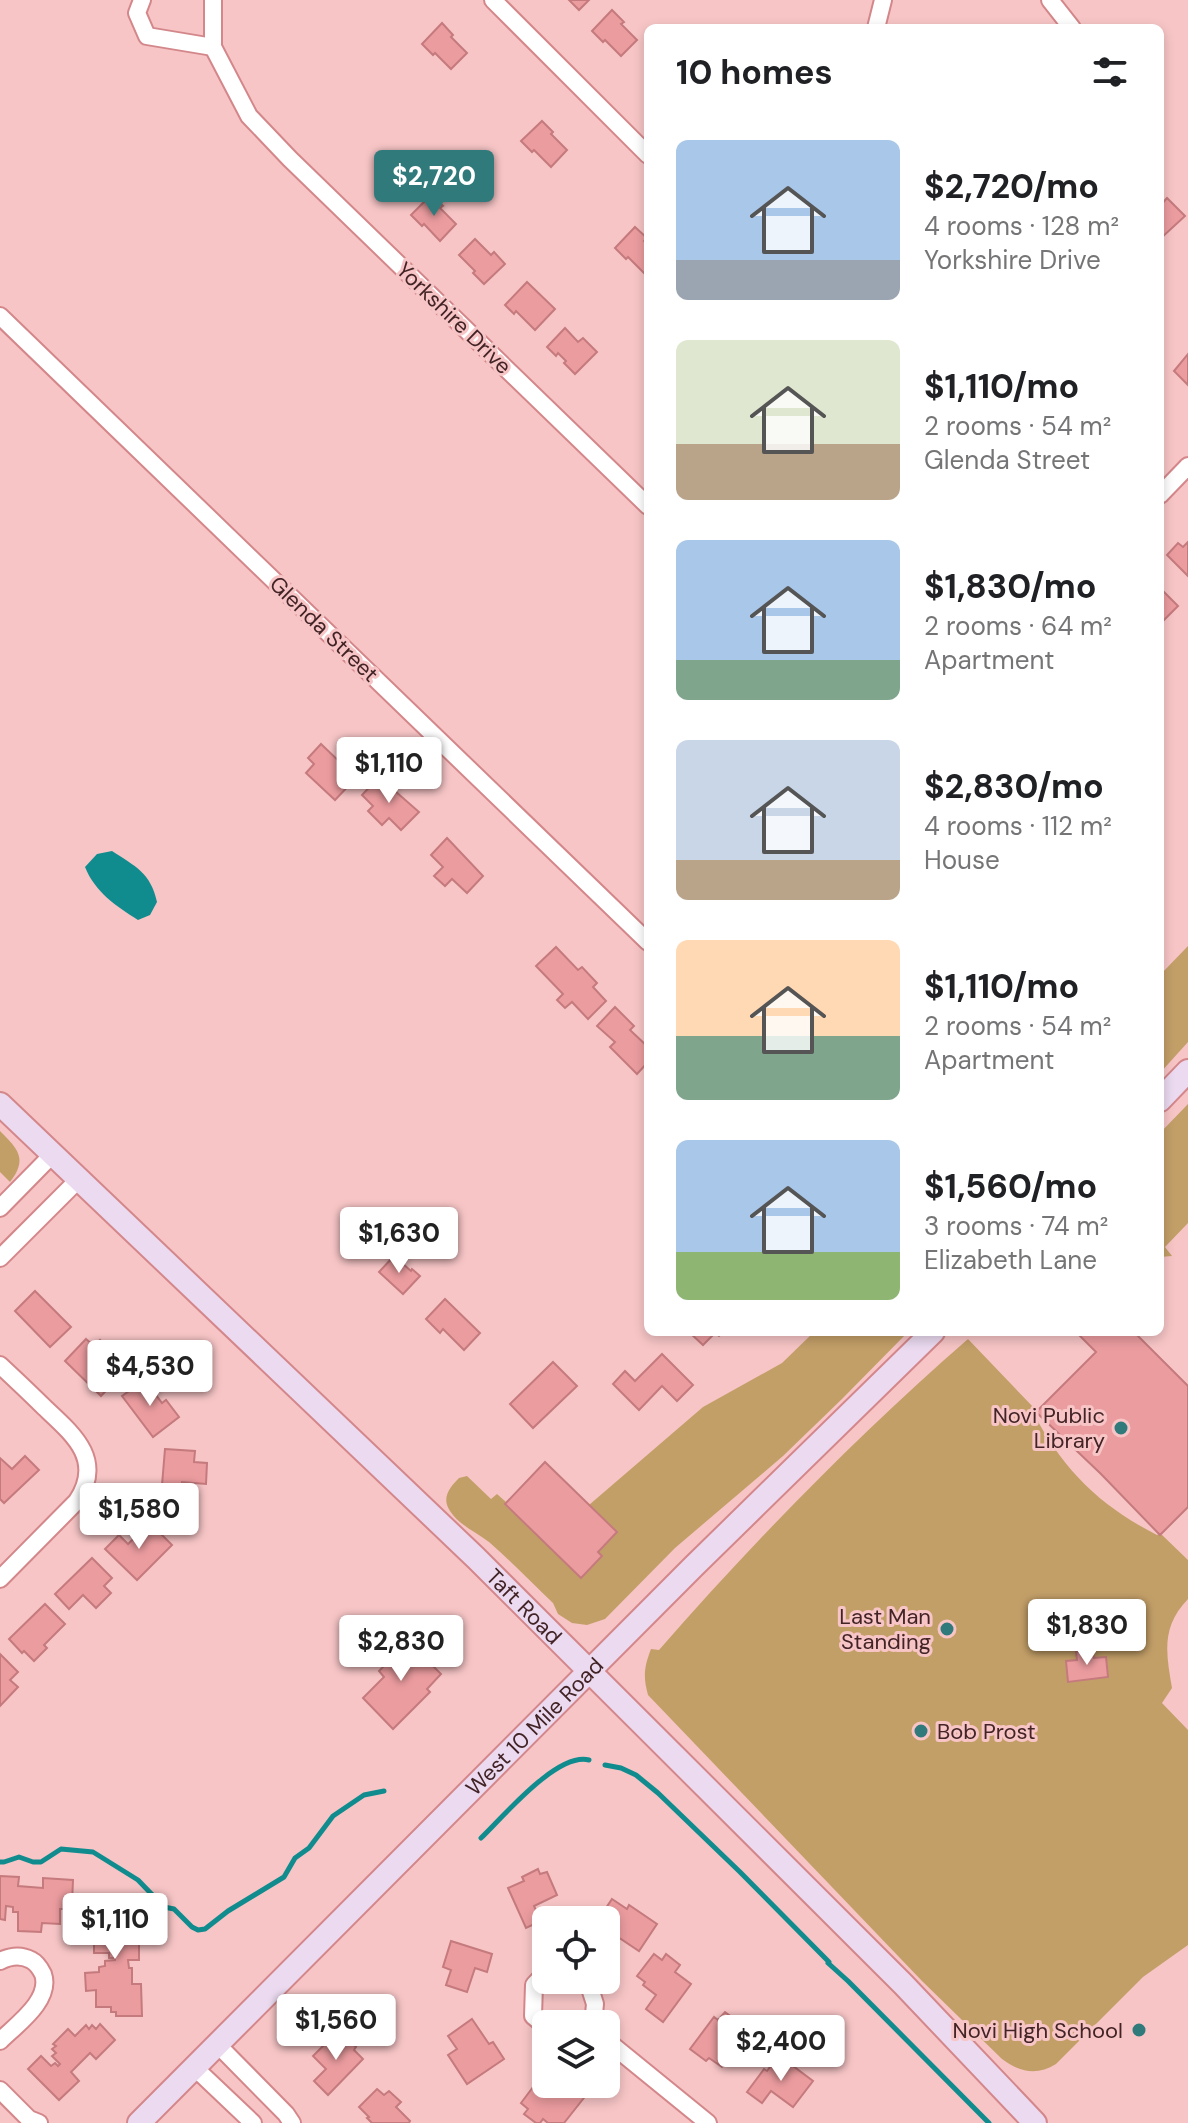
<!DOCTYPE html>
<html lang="en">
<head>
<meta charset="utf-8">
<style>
	:root { --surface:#fff; --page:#f2f2f2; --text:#202124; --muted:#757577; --accent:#317a7c }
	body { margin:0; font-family:"DM Sans",sans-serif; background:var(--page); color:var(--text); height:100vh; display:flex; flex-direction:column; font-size:30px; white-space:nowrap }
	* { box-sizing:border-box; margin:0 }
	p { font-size:26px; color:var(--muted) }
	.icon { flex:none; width:44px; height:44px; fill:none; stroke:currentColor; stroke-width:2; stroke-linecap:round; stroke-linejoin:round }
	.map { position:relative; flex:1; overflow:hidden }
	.details { position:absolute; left:644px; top:24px; width:520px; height:1312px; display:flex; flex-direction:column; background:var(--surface); border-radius:12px; box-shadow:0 4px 12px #0003 }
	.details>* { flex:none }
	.fabs { position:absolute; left:532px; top:1906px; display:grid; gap:16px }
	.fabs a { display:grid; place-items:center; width:88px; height:88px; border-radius:12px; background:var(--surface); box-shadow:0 4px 12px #0003; font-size:40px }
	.price { position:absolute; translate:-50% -68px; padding:0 18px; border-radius:8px; background:#fff; color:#222; font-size:26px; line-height:52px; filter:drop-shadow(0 2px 4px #0008) }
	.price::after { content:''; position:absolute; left:50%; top:48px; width:24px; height:18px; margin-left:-12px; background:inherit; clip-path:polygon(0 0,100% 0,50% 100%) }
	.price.active { background:var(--accent); color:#fff }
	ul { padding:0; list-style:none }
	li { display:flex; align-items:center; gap:24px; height:200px; padding:0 32px }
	li span { display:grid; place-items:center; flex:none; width:224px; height:160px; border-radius:12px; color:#555 }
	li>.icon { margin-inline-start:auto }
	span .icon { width:96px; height:96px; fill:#fffc; stroke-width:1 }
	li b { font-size:34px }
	h2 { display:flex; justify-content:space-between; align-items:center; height:96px; padding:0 32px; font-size:34px }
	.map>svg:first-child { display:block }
	.green { fill:#c39f68 }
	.water { fill:#118c8e }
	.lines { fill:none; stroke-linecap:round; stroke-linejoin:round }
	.stream { stroke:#118c8e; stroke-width:5 }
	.building { fill:#eb9c9f; stroke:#c57a7d; stroke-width:2 }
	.street-casing { stroke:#d4878a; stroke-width:20 }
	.secondary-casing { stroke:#d4878a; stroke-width:26 }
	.street { stroke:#fff; stroke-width:16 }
	.secondary { stroke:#ebdaf0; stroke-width:22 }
	.poi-dot { fill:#317a7c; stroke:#f7c5c6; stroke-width:3 }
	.labels { text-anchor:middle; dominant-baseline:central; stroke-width:6; stroke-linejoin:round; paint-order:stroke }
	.street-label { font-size:22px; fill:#432426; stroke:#f7c5c6 }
	.poi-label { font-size:22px; fill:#432426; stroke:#f7c5c6; text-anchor:end }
</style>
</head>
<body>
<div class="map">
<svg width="1188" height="2123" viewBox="0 0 1188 2123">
	<rect width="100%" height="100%" fill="#f7c5c6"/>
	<g class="green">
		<path d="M1188,946V1042L1160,1073V975Z"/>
		<path d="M1188,1104V1223L1165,1247L1172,1256L1160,1257V1133Z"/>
		<path d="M0,1131C18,1149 28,1159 10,1182L0,1172Z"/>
		<path d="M814,1332H908L842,1399L783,1456L675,1548L605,1619L587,1625L572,1623L558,1614L553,1603C532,1583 511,1561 489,1542C476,1532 459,1525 450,1511C441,1498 450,1487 459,1478L467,1476L491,1499L497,1494L506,1502L505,1505L581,1577L598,1552L617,1532L589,1505L703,1407L782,1363Z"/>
		<path d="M968,1339L1035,1409L1033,1412C1062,1469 1100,1506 1157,1535L1160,1533L1188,1560V1599C1161,1627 1166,1653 1172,1688L1162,1703L1188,1730V1945L1143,1977L1056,2064C1037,2076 1019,2072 1002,2059L922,1981L648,1695C643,1677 644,1667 651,1649L659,1650C755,1540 858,1435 968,1339Z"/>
	</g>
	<path class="water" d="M112,851C135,866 151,873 157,902L150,915L138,920C116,906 95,892 85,867L97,854Z"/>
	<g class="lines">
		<g class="stream">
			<path d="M605,1765L621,1768L636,1775L658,1793L740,1872L829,1962L828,1963L848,1981L989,2123"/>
			<path d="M481,1838C503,1817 557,1752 589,1760"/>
			<path d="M0,1862H4L19,1857L33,1862H41L61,1849L93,1852L138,1880L164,1907L174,1909L192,1927L198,1930L205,1929L228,1911L284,1877L295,1858L309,1848L333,1816L364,1795L384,1791"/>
		</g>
	</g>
	<g class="building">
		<path d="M569,0H589L579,10Z"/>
		<path d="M612,10L624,22L621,24L637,40L621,56L605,40L603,42L592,31Z"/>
		<path d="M442,23L453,35L451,37L467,53L451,69L435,53L433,55L422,44Z"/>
		<path d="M542,121L553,132L551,134L567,150L551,167L534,150L532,152L521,141Z"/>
		<path d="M431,195L443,206L440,208L456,224L440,241L424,224L422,226L411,215Z"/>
		<path d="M1167,198L1185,216L1160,239V206Z"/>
		<path d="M635,227L647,238L644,241L648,245V269L644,273L628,257L626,259L615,248Z"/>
		<path d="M475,239L491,255L494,252L505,264L484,284L473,273L475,271L459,255Z"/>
		<path d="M527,282L555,309L535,330L516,311L514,314L505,305Z"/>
		<path d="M565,328L578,342L583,338L597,352L575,374L564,363L566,361L558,353L556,356L547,347Z"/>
		<path d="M1188,354V385L1174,371Z"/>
		<path d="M1188,542V576L1167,555L1178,543L1183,547Z"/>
		<path d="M1160,588L1178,606L1160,624Z"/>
		<path d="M321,744L345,767L343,769L354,780L335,800L306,773L314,764L308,758Z"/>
		<path d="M379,777L419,812L401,830L389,818L382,825L368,811L373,806L362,795Z"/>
		<path d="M447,838L483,876L467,893L452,879L445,886L434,876L443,867L431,855Z"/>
		<path d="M556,947L578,970L582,967L597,983L593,987L606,1001L588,1019L572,1002L565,1008L557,1000L563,994L536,966Z"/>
		<path d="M615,1007L634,1026L630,1030L648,1047V1062L637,1074L610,1047L615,1042L597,1026Z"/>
		<path d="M394,1256L411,1271L412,1269L420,1276L403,1294L379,1272Z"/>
		<path d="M35,1291L71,1327L50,1347L15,1311Z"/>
		<path d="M445,1299L480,1333L464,1350L443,1329L440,1333L426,1319Z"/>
		<path d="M689,1332H723L719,1336L715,1333L703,1345Z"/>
		<path d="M1076,1332H1134L1188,1386V1507L1160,1535L1101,1474L1036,1412L1096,1352Z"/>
		<path d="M86,1339L94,1346L100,1340L114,1354L102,1367L116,1380L101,1396L65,1361Z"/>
		<path d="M662,1354L693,1385L677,1401L662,1386L639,1410L613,1384L625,1371L635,1381Z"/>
		<path d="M553,1362L577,1386L533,1428L510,1404Z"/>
		<path d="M145,1380L162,1403L166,1400L179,1417L153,1437L122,1396Z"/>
		<path d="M165,1449L195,1451L194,1462L207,1463L206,1484L182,1482L181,1499L161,1497Z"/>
		<path d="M25,1456L39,1470L4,1503L0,1499V1458L12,1469Z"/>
		<path d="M545,1462L617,1532L598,1552L602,1556L581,1578L505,1504Z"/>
		<path d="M150,1523L172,1545L137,1580L105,1549L119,1535L128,1544Z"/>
		<path d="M92,1558L112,1578L104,1586L111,1593L96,1608L83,1595L69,1609L55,1594Z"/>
		<path d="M45,1604L65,1624L44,1645L47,1648L34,1661L24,1651L22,1653L9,1639Z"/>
		<path d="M403,1636L441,1674L427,1689L430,1692L393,1729L363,1698L384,1677L379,1671L384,1666L379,1661Z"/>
		<path d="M1093,1650L1094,1658L1106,1657L1108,1677L1068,1682L1066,1661L1077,1660L1076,1652Z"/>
		<path d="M0,1654L18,1672L10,1680L18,1687L0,1706Z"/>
		<path d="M538,1869L540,1874L547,1872L557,1895L534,1906L541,1921L526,1928L508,1888L524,1881L522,1877Z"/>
		<path d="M0,1876L19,1877L18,1886L43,1888V1878L73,1880L72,1905L66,1904V1909H60V1924L42,1923L41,1932L18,1931V1912H13V1907L6,1906L5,1920L0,1919Z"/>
		<path d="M612,1899L627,1909L629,1905L657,1924L639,1951L606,1929V1920H598Z"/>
		<path d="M103,1906H127V1914H130V1931L139,1930V1960H128L129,1968H132V1984H141L142,2016H116V2012H111V2007H96V1990L86,1991L85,1973L99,1972V1967L105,1966V1961L115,1960V1958H109V1953H94V1936L84,1937L83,1919L95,1918L97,1912H103Z"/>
		<path d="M451,1941L492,1954L487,1972L475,1968L467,1992L446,1985L451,1970L443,1967Z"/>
		<path d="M654,1954L662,1960L666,1954L680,1965L675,1972L691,1984L663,2022L646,2009L656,1995L643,1985L645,1982L637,1976Z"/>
		<path d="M725,2012L738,2022L734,2027L753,2042L734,2066L727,2061L722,2067L709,2058L706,2061L690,2049L714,2017L718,2020Z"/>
		<path d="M472,2019L489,2044L493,2042L504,2059L467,2084L448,2055L457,2049L448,2036Z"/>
		<path d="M100,2024L115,2040L96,2059L90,2053L71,2072L79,2081L59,2100L28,2069L41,2056L51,2066L55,2063L58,2066L60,2064L52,2056L56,2053L52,2049L56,2046L53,2044L68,2029L75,2036L86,2025L89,2029L92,2025L96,2029Z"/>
		<path d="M336,2033L345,2042L348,2039L356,2047L354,2050L363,2059L328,2095L314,2081L326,2069L313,2056Z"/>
		<path d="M777,2057L780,2059L781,2057L813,2081L793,2107L771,2091L762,2103L747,2092L764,2069L767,2071Z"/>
		<path d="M536,2083L550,2092L552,2090L560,2096L569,2084H574L587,2094L564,2123H548L543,2119L540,2123H536L524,2114L528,2109L521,2103Z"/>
		<path d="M377,2089L384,2095L389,2091L401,2102L396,2107L410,2121L409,2123H372L367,2118L369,2117L359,2107Z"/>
	</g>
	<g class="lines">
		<defs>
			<g id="street">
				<path d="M142,0L137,13L147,36L213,47"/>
				<path d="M213,0V47L249,116L290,159L648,506"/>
				<path d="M493,0L648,155"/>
				<path d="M1050,0L1072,28"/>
				<path d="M876,28L883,0"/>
				<path d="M0,316L648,942"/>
				<path d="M1160,495L1188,466"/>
				<path d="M0,1208L52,1155"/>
				<path d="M0,1258L78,1180"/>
				<path d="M0,1365C15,1379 30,1393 45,1408C74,1435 104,1460 77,1501L0,1579"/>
				<path d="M0,1961C10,1956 20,1954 31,1960C37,1963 40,1968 43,1974C52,2000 16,2025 0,2041"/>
				<path d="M546,1972L534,1985L533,2016L546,2027"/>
				<path d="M586,1980L588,1982L595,2004L593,2024"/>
				<path d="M606,2040L708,2123"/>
				<path d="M217,2044L286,2114L292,2123"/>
				<path d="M194,2067L253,2123"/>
				<path d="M0,2090L29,2119L39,2123"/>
			</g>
			<g id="secondary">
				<path d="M1160,1100L1188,1071"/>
				<path id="s1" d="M0,1104L476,1558L903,1984L1035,2123"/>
				<path id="s2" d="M139,2123L694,1566L933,1332"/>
			</g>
		</defs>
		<use href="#street" class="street-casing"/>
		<use href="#secondary" class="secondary-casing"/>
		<use href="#street" class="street"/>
		<use href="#secondary" class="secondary"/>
	</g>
	<g class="poi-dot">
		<circle cx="1121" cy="1428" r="8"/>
		<circle cx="947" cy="1629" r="8"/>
		<circle cx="921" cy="1731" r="8"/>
		<circle cx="1139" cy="2030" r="8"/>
	</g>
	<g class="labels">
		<g class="street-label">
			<text transform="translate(454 318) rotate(44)">Yorkshire Drive</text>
			<text transform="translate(324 629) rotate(44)">Glenda Street</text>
			<text stroke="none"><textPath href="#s1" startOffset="726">Taft Road</textPath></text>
			<text stroke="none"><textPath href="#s2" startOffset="560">West 10 Mile Road</textPath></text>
		</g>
		<g class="poi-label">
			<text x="1105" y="1415">Novi Public<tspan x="1105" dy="25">Library</tspan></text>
			<text x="931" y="1616">Last Man<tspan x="931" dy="25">Standing</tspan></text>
			<text x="937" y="1731" text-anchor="start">Bob Prost</text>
			<text x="1123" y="2030">Novi High School</text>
		</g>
	</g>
</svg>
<div class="fabs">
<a><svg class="icon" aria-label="locate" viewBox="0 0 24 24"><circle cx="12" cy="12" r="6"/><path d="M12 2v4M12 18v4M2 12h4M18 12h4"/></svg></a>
<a><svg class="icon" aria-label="layers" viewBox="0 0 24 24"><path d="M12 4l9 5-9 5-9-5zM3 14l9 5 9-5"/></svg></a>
</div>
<b class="price active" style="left:434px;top:218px">$2,720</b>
<b class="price" style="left:389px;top:805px">$1,110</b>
<b class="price" style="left:399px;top:1275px">$1,630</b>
<b class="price" style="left:150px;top:1408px">$4,530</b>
<b class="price" style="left:139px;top:1551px">$1,580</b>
<b class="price" style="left:1087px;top:1667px">$1,830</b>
<b class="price" style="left:401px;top:1683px">$2,830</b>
<b class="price" style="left:115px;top:1961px">$1,110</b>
<b class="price" style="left:336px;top:2062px">$1,560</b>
<b class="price" style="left:781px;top:2083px">$2,400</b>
<section class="details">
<h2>10 homes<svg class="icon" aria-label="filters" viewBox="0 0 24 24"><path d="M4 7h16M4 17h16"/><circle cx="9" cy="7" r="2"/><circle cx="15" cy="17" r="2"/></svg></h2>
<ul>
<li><span style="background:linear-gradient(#a9c7e8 75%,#9aa5b1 0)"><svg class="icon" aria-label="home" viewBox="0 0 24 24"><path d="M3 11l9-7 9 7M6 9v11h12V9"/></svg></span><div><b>$2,720/mo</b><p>4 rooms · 128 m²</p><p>Yorkshire Drive</p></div></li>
<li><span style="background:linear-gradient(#dfe7d0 65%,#b9a48a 0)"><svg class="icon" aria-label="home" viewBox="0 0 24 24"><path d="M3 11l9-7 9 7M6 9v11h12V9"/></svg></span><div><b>$1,110/mo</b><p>2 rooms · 54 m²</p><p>Glenda Street</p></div></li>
<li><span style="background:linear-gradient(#a9c7e8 75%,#7fa58c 0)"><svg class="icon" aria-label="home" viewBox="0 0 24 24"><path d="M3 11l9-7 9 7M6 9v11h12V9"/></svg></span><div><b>$1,830/mo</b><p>2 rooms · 64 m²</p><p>Apartment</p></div></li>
<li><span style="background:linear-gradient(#c9d6e8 75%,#b9a48a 0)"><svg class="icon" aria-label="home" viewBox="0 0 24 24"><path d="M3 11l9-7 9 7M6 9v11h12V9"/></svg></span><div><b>$2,830/mo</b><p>4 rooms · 112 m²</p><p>House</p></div></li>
<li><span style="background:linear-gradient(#ffd9b3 60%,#7fa58c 0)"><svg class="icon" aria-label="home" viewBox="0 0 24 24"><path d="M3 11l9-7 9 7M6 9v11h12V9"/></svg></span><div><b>$1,110/mo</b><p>2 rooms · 54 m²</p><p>Apartment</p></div></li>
<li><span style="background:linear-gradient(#a9c7e8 70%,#8fb573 0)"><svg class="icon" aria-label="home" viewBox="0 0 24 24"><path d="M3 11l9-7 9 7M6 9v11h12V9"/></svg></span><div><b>$1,560/mo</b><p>3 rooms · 74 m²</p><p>Elizabeth Lane</p></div></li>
</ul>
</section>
</div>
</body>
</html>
